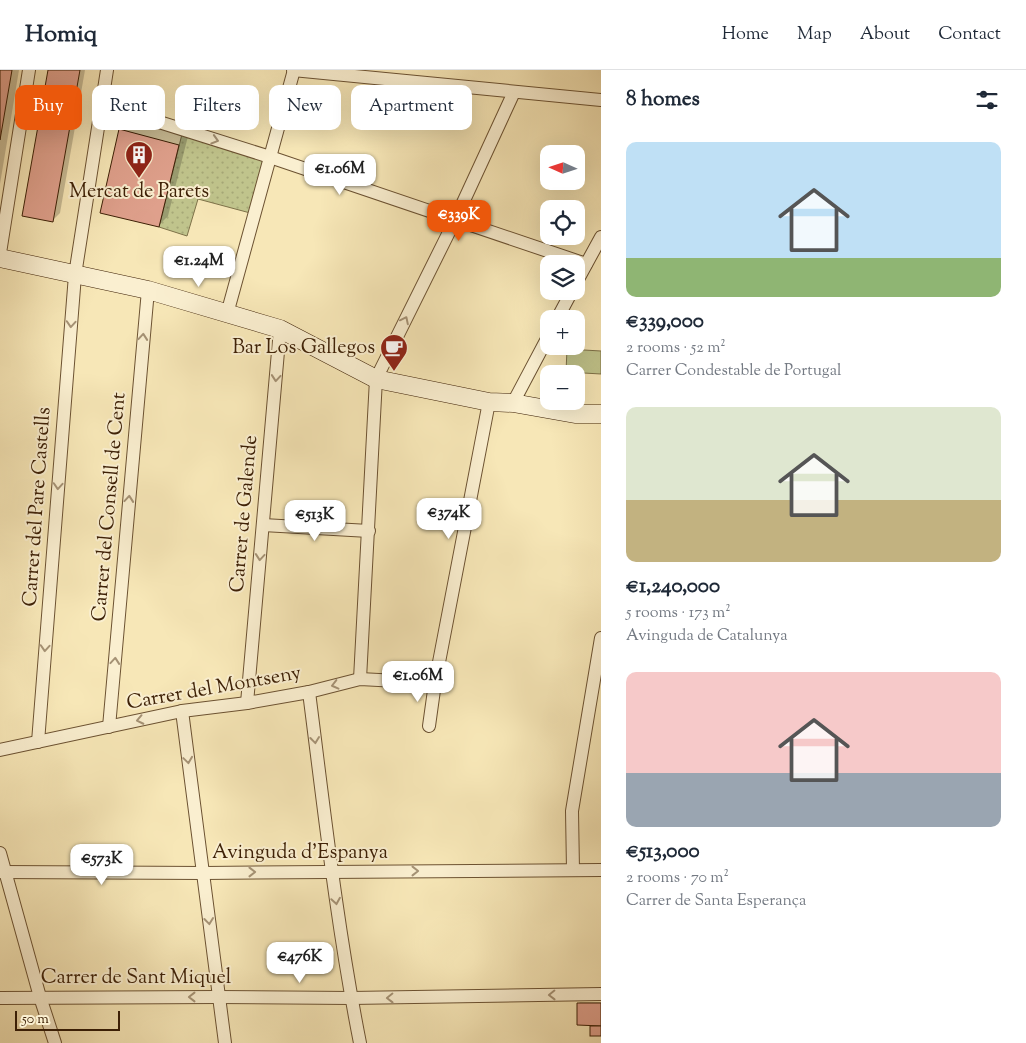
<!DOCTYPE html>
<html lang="en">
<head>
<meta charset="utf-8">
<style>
	:root { --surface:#fff; --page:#f2f2f3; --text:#1f2937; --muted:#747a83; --line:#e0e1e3; --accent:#ea580c }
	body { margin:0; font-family:"Sorts Mill Goudy",serif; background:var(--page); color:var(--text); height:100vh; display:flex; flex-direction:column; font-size:19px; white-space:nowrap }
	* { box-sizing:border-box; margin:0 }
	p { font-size:16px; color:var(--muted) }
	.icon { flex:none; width:28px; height:28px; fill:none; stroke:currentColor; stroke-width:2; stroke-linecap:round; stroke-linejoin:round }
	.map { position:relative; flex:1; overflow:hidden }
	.side { display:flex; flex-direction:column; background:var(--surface); width:425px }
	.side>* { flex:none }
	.banner { position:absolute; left:15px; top:15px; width:475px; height:45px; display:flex; gap:10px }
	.needle { width:32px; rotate:273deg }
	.buttons { position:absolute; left:540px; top:75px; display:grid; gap:10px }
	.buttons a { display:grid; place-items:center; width:45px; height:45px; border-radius:10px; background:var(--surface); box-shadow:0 5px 20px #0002; font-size:25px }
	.scale { position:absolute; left:15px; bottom:12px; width:105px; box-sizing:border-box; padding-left:5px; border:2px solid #3d2006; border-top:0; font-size:14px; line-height:18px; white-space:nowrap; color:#3d2006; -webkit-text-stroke:4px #faefd0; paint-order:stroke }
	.price { position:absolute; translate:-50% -42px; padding:0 11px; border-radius:10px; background:#fff; color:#222; font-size:16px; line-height:32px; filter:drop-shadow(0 1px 2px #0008) }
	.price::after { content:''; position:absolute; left:50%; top:30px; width:15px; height:11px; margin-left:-8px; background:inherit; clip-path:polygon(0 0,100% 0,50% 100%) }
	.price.on { background:var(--accent); color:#fff }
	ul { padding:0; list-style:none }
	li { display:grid; align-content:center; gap:10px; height:265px; padding:0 25px }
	li span { display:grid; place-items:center; height:155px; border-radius:10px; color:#555 }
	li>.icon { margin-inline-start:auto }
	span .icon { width:90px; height:90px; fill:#fffc; stroke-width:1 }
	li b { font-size:21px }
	h2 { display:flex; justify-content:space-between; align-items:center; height:60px; padding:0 25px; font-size:21px }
	.chip { padding:0 18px; border-radius:10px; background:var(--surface); box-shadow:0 5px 20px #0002; font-size:18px; line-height:45px }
	.chip.on { background:var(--accent); color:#fff }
	header { display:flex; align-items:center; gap:30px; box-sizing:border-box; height:70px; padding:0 25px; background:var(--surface); border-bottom:1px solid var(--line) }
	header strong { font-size:24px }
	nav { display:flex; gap:28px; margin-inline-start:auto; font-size:18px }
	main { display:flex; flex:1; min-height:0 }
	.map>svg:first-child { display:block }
	.park { fill:url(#park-dots); stroke:#7e7249 }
	.pitch { fill:#c0c48c; stroke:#7e7249 }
	.shadow { fill:#0003 }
	.building { fill:#dfa08c; stroke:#3d2006 }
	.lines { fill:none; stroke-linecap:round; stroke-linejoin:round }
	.street-casing { stroke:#6c5232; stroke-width:14 }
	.secondary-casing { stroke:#3d2006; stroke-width:19 }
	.street { stroke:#faefd0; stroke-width:12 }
	.secondary { stroke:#faefd0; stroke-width:18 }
	.oneway { stroke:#a59275 }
	.labels { text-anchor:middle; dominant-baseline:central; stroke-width:4; stroke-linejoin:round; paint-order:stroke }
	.poi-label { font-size:20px; fill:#3d2006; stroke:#faefd0 }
	.street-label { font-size:20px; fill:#3d2006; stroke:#faefd0 }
</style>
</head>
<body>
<header>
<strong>Homiq</strong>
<nav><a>Home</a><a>Map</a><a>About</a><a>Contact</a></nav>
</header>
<main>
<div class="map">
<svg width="601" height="973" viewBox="0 0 601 973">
	<defs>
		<pattern id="park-dots" width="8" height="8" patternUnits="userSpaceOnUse" patternTransform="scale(1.25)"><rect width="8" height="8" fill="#c0c48c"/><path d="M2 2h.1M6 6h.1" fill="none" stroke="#a6a877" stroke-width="1.8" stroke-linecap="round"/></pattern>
	</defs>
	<rect width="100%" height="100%" fill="#f7e7b7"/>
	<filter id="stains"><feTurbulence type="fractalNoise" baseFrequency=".004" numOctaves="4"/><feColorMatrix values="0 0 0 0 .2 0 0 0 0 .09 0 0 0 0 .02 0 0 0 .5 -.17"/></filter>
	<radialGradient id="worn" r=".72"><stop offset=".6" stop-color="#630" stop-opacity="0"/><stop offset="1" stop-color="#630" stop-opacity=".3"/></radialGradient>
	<path class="park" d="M183,60L270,87L254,144L198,129L187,166L159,157Z"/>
	<path class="pitch" d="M567,279L601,281V304L566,302Z"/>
	<g class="shadow">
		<path d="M0,0H19L0,114Z"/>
		<path d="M50,0H85L60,143L53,150Z"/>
		<path d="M130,50L188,66L168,146L158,156L120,60Z"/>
		<path d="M580,932H601V965L591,964V954L578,934Z"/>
	</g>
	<g class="building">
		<path d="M0,0H12L0,70Z"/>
		<path d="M48,0H80L53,152L22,146Z"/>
		<path d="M119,59L179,75L159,157L100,143Z"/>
		<path d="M577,933H601V956L577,955Z"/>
		<rect x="590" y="956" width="11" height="10"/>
	</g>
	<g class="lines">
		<defs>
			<g id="street">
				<path d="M293,0L601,30"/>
				<path d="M102,34L270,87L586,194"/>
				<path d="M0,183L29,0"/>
				<path d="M576,213L601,167"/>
				<path d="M227,244L294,0"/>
				<path d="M557,249L572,221"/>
				<path d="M513,333L549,265"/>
				<path d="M263,455L369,461"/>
				<path d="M360,609L376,309L455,150L514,22"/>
				<path d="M309,622C324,739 337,857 360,973"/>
				<path d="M247,633L280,259"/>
				<path d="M182,641L225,973"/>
				<path d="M429,656L435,613L489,332"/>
				<path d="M109,657L148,220"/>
				<path d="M38,672L75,205L107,0"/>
				<path d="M0,680L182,641L247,633L309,622L360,609L435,613"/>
				<path d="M0,783L40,927L55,973"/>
				<path d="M573,800L572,741L601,568"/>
				<path d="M0,802L204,803L601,800"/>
				<path d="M0,928L218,927L351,928L601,924"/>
			</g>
			<path id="secondary" d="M0,188L148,220L280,259L376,309L489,332L513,333L575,344H601"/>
		</defs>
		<use href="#street" class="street-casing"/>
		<use href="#secondary" class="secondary-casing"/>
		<use href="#street" class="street"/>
		<use href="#secondary" class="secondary"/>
	</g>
	<defs><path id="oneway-chevron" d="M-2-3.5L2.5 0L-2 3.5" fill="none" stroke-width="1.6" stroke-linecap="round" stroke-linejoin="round" transform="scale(1.25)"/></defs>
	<g class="oneway">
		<use href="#oneway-chevron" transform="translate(215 70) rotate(17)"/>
		<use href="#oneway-chevron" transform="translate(405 250) rotate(-64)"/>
		<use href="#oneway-chevron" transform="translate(71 254) rotate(94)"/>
		<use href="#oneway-chevron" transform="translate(143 267) rotate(-85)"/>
		<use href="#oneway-chevron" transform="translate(276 308) rotate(95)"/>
		<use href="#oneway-chevron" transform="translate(58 416) rotate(94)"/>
		<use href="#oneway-chevron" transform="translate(129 429) rotate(-85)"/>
		<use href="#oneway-chevron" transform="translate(260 487) rotate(95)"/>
		<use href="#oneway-chevron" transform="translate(45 578) rotate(94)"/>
		<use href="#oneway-chevron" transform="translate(115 591) rotate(-85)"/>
		<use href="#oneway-chevron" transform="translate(335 615) rotate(166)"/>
		<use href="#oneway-chevron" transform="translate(140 650) rotate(168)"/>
		<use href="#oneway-chevron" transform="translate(315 670) rotate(83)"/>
		<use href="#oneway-chevron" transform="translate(188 690) rotate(82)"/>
		<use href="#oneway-chevron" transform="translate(415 801)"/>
		<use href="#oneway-chevron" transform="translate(252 802)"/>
		<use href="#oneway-chevron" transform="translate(336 831) rotate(81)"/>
		<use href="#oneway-chevron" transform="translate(209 851) rotate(83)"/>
		<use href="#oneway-chevron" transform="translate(552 925) rotate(179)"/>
		<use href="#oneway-chevron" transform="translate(192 927) rotate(180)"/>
		<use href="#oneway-chevron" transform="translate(390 928) rotate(179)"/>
	</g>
	<defs>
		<symbol id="building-pin" viewBox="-11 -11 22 30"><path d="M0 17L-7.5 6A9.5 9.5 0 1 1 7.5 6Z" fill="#8f2418" stroke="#faefd0"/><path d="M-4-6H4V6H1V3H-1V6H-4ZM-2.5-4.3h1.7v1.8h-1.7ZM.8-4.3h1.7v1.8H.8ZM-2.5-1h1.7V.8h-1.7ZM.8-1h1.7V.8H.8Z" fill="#fff"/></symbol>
		<symbol id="cafe-pin" viewBox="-11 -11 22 30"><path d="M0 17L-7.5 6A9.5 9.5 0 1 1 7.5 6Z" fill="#8f2418" stroke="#faefd0"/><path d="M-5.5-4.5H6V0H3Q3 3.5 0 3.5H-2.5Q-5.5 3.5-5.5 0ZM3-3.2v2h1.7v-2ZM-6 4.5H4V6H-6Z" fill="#fff"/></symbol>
	</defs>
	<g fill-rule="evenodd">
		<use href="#building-pin" x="123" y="69" width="32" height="43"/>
		<use href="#cafe-pin" x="378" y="262" width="32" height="43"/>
	</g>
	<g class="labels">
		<g class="poi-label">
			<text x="139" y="122">Mercat de Parets</text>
			<text x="375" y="278" text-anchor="end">Bar Los Gallegos</text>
		</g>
		<g class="street-label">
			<text transform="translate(38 437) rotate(-86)">Carrer del Pare Castells</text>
			<text transform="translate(110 437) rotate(-85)">Carrer del Consell de Cent</text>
			<text transform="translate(245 444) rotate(-85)">Carrer de Galende</text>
			<text transform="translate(214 619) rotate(-10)">Carrer del Montseny</text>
			<text x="300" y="783">Avinguda d'Espanya</text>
			<text x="136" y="908">Carrer de Sant Miquel</text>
		</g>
	</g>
	<rect width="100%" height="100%" filter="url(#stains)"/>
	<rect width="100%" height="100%" fill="url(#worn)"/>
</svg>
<div class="buttons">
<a><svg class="needle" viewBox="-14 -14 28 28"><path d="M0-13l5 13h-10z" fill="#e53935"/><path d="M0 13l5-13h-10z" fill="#747a83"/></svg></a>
<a><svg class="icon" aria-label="locate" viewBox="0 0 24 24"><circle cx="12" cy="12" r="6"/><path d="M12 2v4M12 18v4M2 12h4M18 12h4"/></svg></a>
<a><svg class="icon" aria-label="layers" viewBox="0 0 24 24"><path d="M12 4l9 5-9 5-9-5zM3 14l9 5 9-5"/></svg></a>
<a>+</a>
<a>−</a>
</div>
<div class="scale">50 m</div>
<b class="price" style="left:340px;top:126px">€1.06M</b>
<b class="price on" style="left:459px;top:172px">€339K</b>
<b class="price" style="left:199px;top:218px">€1.24M</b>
<b class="price" style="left:449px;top:470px">€374K</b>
<b class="price" style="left:315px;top:472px">€513K</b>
<b class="price" style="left:418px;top:633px">€1.06M</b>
<b class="price" style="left:102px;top:816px">€573K</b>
<b class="price" style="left:300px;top:914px">€476K</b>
<div class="banner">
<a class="chip on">Buy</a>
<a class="chip">Rent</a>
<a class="chip">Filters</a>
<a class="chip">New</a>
<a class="chip">Apartment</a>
</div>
</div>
<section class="side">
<h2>8 homes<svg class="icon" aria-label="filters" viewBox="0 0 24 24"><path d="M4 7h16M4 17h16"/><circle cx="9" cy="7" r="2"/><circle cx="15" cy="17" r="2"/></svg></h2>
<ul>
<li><span style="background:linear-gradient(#bfe0f5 75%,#8fb573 0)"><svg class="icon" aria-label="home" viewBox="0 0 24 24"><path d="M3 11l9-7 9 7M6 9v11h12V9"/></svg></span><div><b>€339,000</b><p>2 rooms · 52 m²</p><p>Carrer Condestable de Portugal</p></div></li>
<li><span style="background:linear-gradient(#dfe7d0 60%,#c2b280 0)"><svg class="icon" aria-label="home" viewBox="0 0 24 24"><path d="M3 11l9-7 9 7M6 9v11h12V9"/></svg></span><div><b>€1,240,000</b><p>5 rooms · 173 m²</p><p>Avinguda de Catalunya</p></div></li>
<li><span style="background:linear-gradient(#f6c9c9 65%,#9aa5b1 0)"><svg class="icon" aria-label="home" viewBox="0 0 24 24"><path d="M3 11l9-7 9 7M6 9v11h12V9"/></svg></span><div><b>€513,000</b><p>2 rooms · 70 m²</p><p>Carrer de Santa Esperança</p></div></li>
</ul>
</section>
</main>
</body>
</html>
